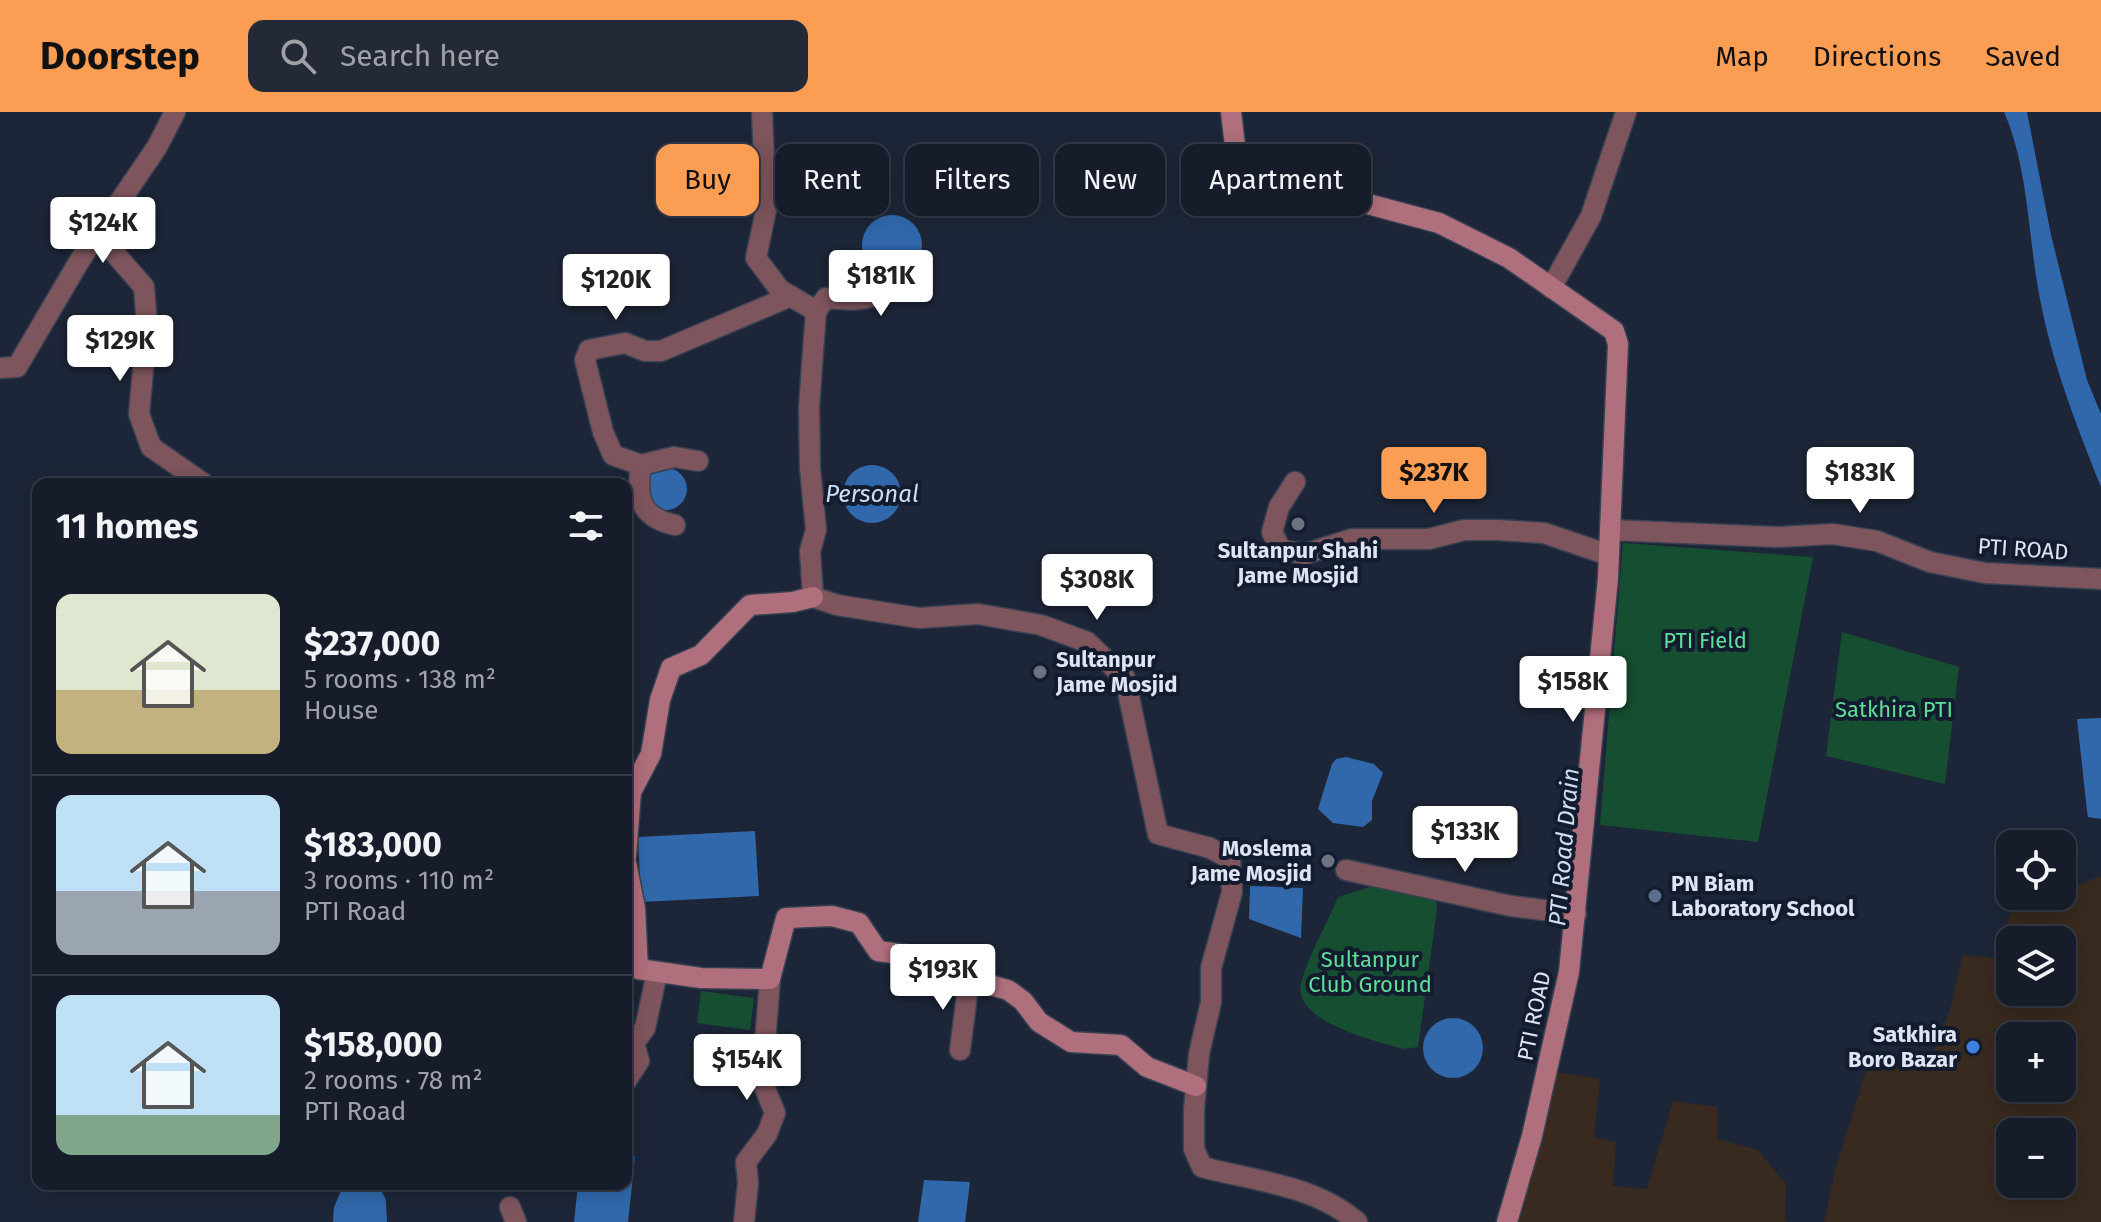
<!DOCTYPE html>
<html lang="en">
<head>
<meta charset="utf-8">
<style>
	:root { --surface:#161c2a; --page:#232936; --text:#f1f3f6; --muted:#9ea1a8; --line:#353a47; --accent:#fc9d54 }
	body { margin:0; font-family:"Fira Sans",sans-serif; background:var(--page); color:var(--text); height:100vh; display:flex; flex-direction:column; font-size:30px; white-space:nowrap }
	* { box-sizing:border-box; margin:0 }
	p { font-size:26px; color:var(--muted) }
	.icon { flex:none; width:44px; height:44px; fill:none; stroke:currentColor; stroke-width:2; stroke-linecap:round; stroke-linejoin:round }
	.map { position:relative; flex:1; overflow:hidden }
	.side { position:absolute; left:32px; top:366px; width:600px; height:712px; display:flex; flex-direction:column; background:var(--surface); border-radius:16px; box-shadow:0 4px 20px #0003,0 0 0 2px var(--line) }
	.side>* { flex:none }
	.banner { position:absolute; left:656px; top:32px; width:760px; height:72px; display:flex; gap:16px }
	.controls { position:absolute; left:1996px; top:718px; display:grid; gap:16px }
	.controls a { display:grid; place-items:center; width:80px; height:80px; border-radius:16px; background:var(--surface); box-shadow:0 4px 20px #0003,0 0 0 2px var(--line); font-size:40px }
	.price { position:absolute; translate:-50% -68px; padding:0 18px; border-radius:8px; background:#fff; color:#222; font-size:26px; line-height:52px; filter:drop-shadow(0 2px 4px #0008) }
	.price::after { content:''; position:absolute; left:50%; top:48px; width:24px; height:18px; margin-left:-12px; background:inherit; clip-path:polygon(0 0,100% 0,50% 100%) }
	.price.selected { background:var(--accent); color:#111 }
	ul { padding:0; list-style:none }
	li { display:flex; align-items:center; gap:24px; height:200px; padding:0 24px }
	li+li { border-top:2px solid var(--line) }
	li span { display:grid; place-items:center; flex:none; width:224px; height:160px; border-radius:16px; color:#555 }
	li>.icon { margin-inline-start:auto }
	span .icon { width:96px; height:96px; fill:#fffc; stroke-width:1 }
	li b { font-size:34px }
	h2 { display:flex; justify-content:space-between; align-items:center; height:96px; padding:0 24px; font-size:34px }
	.tag { padding:0 28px; border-radius:16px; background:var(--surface); box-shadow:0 4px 20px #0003,0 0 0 2px var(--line); font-size:28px; line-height:72px }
	.tag.selected { background:var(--accent); color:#111 }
	header { display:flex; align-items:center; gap:48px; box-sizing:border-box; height:112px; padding:0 40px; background:var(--accent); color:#111 }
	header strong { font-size:38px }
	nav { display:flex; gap:44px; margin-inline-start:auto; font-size:28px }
	.search { width:560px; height:72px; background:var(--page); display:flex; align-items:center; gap:20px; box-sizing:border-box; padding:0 28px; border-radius:16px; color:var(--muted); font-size:30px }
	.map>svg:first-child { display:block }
	.commercial { fill:#382a1e; fill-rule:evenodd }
	.green { fill:#164e31 }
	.water { fill:#3068ab }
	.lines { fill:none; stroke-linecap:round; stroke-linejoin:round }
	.tertiary-casing { stroke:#384152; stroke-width:23 }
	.secondary-casing { stroke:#384152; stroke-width:23 }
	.tertiary { stroke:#7e555d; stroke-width:20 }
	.secondary { stroke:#af6f7c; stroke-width:20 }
	.worship-dot { fill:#6b7280; stroke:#131c2e; stroke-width:3 }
	.service-dot { fill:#5c6f8a; stroke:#131c2e; stroke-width:3 }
	.shop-dot { fill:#3f7fe0; stroke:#131c2e; stroke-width:3 }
	.labels { text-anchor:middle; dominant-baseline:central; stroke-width:8; stroke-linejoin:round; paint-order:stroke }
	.street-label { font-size:22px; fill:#dee4f1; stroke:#131c2e }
	.poi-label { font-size:22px; font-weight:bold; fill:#dee4f1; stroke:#131c2e; text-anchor:start }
	.park-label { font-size:22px; fill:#5ddf9a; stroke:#131c2e }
	.water-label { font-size:24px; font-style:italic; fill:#d0def1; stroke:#131c2e }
</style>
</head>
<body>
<header>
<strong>Doorstep</strong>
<div class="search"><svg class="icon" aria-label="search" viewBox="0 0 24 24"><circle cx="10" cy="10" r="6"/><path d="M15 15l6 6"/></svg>Search here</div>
<nav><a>Map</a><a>Directions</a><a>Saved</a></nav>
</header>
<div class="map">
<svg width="2101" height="1110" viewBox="0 0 2101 1110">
	<rect width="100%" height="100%" fill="#1d2638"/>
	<g class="commercial">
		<path d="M2101,764V1110H1824L1836,1055L1870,946L1927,956L1950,898L1963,843L1994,846L2010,802L2052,784H2062V780ZM2010,828H2062V880H2010ZM2010,924H2062V976H2010ZM2010,1020H2062V1072H2010Z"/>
		<path d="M1556,960L1600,967L1594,1025L1616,1030L1613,1074L1647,1077L1673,989L1717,995V1027L1758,1038L1786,1073L1785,1109L1791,1110H1512Z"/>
	</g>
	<g class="green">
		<path d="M1623,431L1813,445L1758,730L1600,713Z"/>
		<path d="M1842,520L1959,555L1945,672L1826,644Z"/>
		<path d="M1373,774L1435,784L1437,797L1418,935L1403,937C1376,929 1292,910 1301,871C1309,842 1327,812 1338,785Z"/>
		<path d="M701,879L754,886L750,918L697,911Z"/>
	</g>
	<g class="water">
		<path d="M2004,0H2027L2051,123L2087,268L2101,302V375C2077,315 2052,251 2040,187C2028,127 2029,57 2004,0Z"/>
		<circle cx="892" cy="133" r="30"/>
		<circle cx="872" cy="382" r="29"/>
		<circle cx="666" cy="377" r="21"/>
		<path d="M2101,606V707L2088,705L2087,699L2077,607Z"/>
		<path d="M1346,645L1374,652L1383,661L1372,689V708L1363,715L1333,711L1318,697L1332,652L1336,647Z"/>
		<path d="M755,719L759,784L641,790L638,725Z"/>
		<path d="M1250,774L1303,776L1301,826L1249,807Z"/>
		<circle cx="1453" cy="936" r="30"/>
		<path d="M626,1044L635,1045L628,1110H574L578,1072H626Z"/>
		<path d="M924,1068L970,1070L965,1110H918Z"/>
		<path d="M344,1072H378L386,1088L387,1110H333L334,1095Z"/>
	</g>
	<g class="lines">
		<defs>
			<g id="tertiary">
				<path d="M762,0L766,98L756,146L780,178L816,199L809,295L810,356L816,418L810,439L813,485L837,493L919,506L978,502L1041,513L1087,530L1125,566L1158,722L1210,736L1230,747L1232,780L1211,856V890L1199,942L1194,997V1037L1202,1055C1254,1069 1315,1073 1357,1110"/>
				<path d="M97,121L144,175L147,214L139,302L151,335L204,372"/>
				<path d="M1551,176L1591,104L1626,0"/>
				<path d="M816,199L826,186C855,188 879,192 896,163"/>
				<path d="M0,256L17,255L80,148L157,35L175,0"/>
				<path d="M698,349L674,345L641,353L613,343L603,320L585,248L589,238L625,231L645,239H661L791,184"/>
				<path d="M641,353C636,385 639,405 675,413"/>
				<path d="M1295,370L1279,395L1272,420L1281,438L1305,442L1352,427H1429L1464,418H1497L1544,421L1609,443"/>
				<path d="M1611,418L1776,425L1833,422L1877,429L1930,450L1985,461L2101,467"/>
				<path d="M1346,758L1511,794L1576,802"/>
				<path d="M960,938L969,867"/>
				<path d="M626,969L639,949L634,931L645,916L657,861"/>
				<path d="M510,1095L516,1110"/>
				<path d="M744,1110L748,1071L746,1050L767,1022L775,1001L762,969L770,867"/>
			</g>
			<g id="secondary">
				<path d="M1231,0L1237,51L1252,61L1439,111L1509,146L1614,219L1618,232L1608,466L1569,860L1532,1024L1507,1110"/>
				<path d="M626,744L631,680L651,642L660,588L671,556L701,543L750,493L793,490L813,485"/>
				<path d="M626,751L635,796L638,857L701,866L770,867L786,806L832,804L859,811L878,839L949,849L969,867L1008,878L1023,889L1039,910L1071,930L1121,933L1147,955L1196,974"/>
			</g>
		</defs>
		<use href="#tertiary" class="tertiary-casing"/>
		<use href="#secondary" class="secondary-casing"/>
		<use href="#tertiary" class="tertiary"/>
		<use href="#secondary" class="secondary"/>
	</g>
	<g class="worship-dot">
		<circle cx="1298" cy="412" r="8"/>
		<circle cx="1040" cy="560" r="8"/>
		<circle cx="1328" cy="749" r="8"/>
	</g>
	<circle class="service-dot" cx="1655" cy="784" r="8"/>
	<circle class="shop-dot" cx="1973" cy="935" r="8"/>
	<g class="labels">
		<g class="street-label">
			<text transform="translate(2023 437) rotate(4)">PTI ROAD</text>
			<text transform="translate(1534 904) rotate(-78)">PTI ROAD</text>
		</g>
		<g class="poi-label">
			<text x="1298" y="438" text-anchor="middle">Sultanpur Shahi<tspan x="1298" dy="25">Jame Mosjid</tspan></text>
			<text x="1056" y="547">Sultanpur<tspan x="1056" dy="25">Jame Mosjid</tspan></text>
			<text x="1312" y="736" text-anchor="end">Moslema<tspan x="1312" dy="25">Jame Mosjid</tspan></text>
			<text x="1671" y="771">PN Biam<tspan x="1671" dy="25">Laboratory School</tspan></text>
			<text x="1957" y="922" text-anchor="end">Satkhira<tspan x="1957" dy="25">Boro Bazar</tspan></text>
		</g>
		<g class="park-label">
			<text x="1705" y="528">PTI Field</text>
			<text x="1894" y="597">Satkhira PTI</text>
			<text x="1370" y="847">Sultanpur<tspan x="1370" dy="25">Club Ground</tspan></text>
		</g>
		<g class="water-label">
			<text x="872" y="382">Personal</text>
			<text transform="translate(1564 735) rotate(-85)">PTI Road Drain</text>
		</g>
	</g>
</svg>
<div class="controls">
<a><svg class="icon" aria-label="locate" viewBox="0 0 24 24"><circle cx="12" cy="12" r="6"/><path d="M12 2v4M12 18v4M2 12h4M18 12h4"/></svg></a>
<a><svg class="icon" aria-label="layers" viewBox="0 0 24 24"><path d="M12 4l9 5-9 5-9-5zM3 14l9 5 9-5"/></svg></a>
<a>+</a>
<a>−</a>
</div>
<b class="price" style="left:103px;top:153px">$124K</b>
<b class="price" style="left:881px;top:206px">$181K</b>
<b class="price" style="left:616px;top:210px">$120K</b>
<b class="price" style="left:120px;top:271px">$129K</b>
<b class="price selected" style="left:1434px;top:403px">$237K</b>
<b class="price" style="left:1860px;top:403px">$183K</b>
<b class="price" style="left:1097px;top:510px">$308K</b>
<b class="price" style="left:1573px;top:612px">$158K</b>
<b class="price" style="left:1465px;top:762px">$133K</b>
<b class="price" style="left:943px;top:900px">$193K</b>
<b class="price" style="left:747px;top:990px">$154K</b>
<div class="banner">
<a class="tag selected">Buy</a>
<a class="tag">Rent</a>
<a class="tag">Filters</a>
<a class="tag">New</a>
<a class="tag">Apartment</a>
</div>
<section class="side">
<h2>11 homes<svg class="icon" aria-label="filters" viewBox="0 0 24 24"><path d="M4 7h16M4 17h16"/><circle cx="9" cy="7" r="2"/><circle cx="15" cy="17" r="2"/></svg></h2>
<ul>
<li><span style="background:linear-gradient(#dfe7d0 60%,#c2b280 0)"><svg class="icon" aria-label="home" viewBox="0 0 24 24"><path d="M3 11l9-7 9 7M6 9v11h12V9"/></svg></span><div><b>$237,000</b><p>5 rooms · 138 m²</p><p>House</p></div></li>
<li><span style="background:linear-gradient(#bfe0f5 60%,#9aa5b1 0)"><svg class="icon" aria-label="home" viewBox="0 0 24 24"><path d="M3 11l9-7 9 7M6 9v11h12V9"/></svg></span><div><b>$183,000</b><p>3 rooms · 110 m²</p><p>PTI Road</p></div></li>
<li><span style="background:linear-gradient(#bfe0f5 75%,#7fa58c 0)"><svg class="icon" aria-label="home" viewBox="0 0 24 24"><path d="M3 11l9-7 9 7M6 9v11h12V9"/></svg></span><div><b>$158,000</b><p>2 rooms · 78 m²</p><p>PTI Road</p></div></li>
</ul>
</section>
</div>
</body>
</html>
